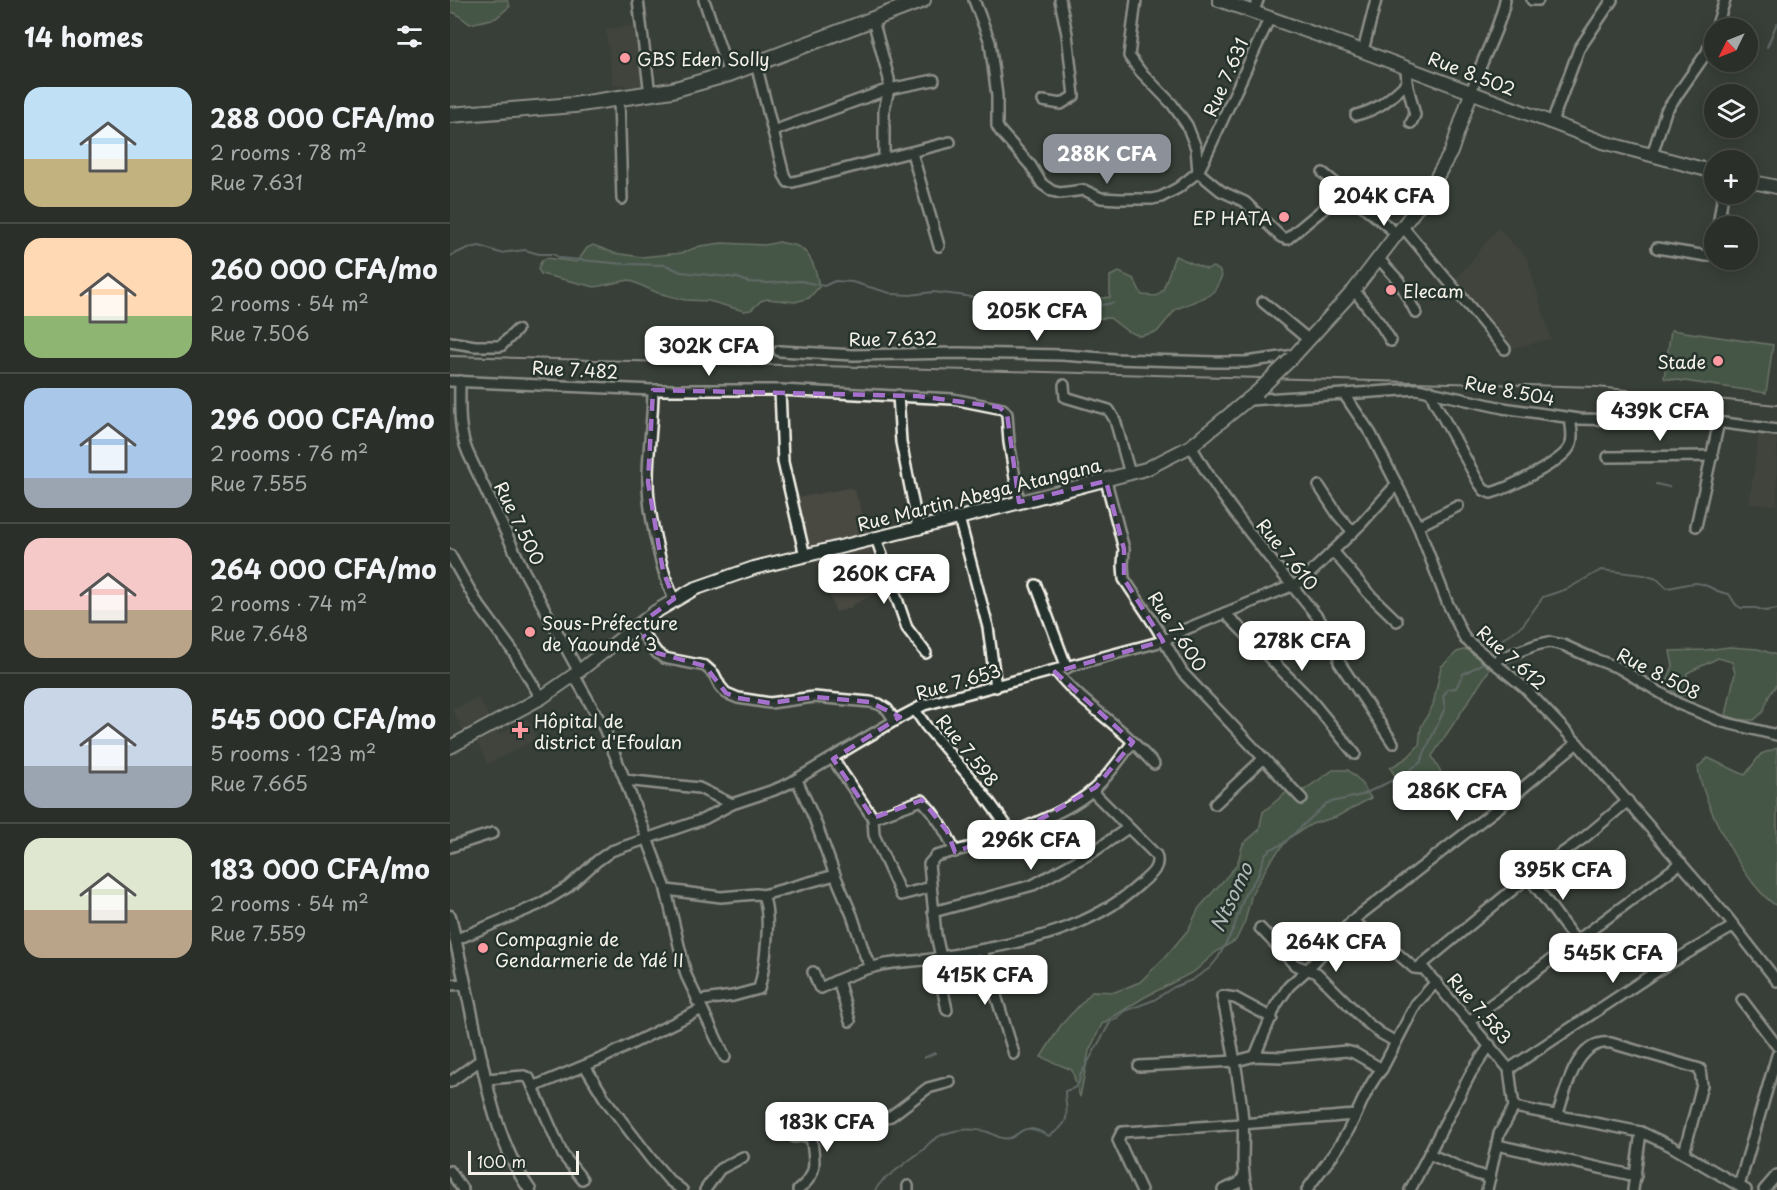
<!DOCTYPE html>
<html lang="en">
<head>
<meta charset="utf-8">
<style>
	:root { --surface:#2b2f2a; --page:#333732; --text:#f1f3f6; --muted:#a6a9a8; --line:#474a47; --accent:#8c9099 }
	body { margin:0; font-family:"Playpen Sans",sans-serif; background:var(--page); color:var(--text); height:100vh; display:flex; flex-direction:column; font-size:22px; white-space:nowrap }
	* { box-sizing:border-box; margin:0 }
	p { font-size:20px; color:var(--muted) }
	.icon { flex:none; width:33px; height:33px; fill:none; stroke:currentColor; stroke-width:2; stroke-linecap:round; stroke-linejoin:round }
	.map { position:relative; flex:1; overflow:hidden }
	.side { display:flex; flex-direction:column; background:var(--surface); width:450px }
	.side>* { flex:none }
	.needle { width:39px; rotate:227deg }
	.controls { position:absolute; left:1254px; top:18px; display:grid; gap:12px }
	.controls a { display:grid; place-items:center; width:54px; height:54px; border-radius:50%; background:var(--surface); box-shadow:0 3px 15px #0003,0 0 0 2px var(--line); font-size:30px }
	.scale { position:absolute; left:18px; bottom:15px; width:111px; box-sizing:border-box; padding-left:6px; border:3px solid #f4f1e8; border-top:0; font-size:16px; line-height:21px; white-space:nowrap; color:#f4f1e8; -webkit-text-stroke:4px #26332d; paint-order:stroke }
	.price { position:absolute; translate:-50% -51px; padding:0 14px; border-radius:12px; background:#fff; color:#222; font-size:20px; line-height:39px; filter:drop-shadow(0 2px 3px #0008) }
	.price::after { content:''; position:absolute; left:50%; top:36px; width:18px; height:14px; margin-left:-9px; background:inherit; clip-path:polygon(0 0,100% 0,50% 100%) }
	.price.on { background:var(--accent); color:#fff }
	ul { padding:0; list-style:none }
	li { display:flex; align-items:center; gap:18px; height:150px; padding:0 24px }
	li+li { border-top:2px solid var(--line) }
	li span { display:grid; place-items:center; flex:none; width:168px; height:120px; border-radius:18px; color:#555 }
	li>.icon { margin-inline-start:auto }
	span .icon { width:72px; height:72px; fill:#fffc; stroke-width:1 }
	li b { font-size:26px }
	h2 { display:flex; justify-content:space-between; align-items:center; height:72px; padding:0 24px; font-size:26px }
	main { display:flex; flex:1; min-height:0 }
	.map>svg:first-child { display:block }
	.built { fill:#494a43 }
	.green { fill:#577158; stroke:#a6b1a0; stroke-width:1.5 }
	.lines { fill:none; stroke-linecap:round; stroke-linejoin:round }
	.stream { stroke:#929fa2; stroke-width:2 }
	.minor-casing { stroke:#f4f1e8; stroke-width:14 }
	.tertiary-casing { stroke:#f4f1e8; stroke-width:15 }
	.secondary-casing { stroke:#f4f1e8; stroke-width:16 }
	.primary-casing { stroke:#f4f1e8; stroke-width:18 }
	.minor { stroke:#26332d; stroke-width:9 }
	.tertiary { stroke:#26332d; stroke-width:10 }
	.secondary { stroke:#26332d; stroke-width:12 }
	.primary { stroke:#26332d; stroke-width:14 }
	.rail { stroke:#f4f1e8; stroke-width:2 }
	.secondary-bridge-casing { stroke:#f4f1e8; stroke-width:16; stroke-linecap:butt }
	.secondary-bridge { stroke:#26332d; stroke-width:12 }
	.marked { fill:none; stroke:#a571cd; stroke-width:4.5; stroke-dasharray:12 8; stroke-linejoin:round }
	.poi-dot { fill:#ff9aa2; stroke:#26332d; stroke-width:2 }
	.labels { text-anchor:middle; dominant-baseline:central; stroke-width:5; stroke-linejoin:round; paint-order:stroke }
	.poi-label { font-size:18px; fill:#f4f1e8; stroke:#26332d; text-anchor:start }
	.street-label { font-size:18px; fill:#f4f1e8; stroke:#26332d }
	.water-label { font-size:20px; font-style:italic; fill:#b2bab9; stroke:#26332d }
</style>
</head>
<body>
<main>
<section class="side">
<h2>14 homes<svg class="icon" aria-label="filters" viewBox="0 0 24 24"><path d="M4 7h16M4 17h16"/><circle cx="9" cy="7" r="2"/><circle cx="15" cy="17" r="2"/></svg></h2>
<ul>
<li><span style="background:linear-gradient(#bfe0f5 60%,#c2b280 0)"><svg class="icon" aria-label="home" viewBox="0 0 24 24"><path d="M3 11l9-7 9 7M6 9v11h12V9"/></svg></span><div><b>288 000 CFA/mo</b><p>2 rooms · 78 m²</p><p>Rue 7.631</p></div></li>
<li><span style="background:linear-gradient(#ffd9b3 65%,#8fb573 0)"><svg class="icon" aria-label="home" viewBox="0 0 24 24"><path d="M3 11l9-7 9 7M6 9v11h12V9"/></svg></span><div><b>260 000 CFA/mo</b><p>2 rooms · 54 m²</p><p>Rue 7.506</p></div></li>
<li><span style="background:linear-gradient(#a9c7e8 75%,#9aa5b1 0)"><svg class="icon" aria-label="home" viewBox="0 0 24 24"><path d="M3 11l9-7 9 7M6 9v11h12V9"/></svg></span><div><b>296 000 CFA/mo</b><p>2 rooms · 76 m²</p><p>Rue 7.555</p></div></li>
<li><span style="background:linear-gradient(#f6c9c9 60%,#b9a48a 0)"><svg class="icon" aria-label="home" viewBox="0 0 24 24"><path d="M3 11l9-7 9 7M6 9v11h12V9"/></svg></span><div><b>264 000 CFA/mo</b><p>2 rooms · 74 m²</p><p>Rue 7.648</p></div></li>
<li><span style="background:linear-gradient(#c9d6e8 65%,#9aa5b1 0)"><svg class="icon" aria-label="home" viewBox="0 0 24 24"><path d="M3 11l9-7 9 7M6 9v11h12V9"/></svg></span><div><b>545 000 CFA/mo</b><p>5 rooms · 123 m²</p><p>Rue 7.665</p></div></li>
<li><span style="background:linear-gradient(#dfe7d0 60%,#b9a48a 0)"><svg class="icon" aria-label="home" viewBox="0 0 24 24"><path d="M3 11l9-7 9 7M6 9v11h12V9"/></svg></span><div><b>183 000 CFA/mo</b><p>2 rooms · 54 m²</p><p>Rue 7.559</p></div></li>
</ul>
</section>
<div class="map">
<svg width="1327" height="1190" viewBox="0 0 1327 1190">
	<rect width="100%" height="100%" fill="#393f38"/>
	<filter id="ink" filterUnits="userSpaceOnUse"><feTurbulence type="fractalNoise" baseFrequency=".0167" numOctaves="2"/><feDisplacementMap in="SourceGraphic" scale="12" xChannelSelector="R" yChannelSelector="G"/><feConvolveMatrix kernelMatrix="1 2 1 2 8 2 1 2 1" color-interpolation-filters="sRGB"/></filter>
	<g filter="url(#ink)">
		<g class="built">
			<path d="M187,25L194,85L176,87L171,84L163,86L156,29Z"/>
			<path d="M1048,228L1077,258L1101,339L1060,349L1003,283Z"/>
			<path d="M1309,433L1327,435V505L1299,504Z"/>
			<path d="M399,488L405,491L418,531L419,547L438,588L402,605V607L386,612L368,564L359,550L347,498Z"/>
			<path d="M28,698L49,734L77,719L88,739L38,764L20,729L14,732L2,710Z"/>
		</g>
		<g class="green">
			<path d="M0,0H57L60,6L46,18L20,24L5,13L0,12Z"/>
			<path d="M329,242C335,244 344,244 349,247C363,255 367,273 369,287L359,298L345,302L317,299L311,301L301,310L294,311L259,301L235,300L208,293L179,280L145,287L91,274L88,269L91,262L96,258L127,262L137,248L143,245L164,253L191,257L232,253L250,246L272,243L315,245Z"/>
			<path d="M725,256L756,269L763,267L769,270L772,276L765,290L760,295L726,309L707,332L690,336L677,331L660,318L639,319L606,315L607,305L660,297V276L669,272L684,279L692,295L706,296L713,290Z"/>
			<path d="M1221,330L1323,345L1316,393L1214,378Z"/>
			<path d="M1279,647L1308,649L1327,655V684L1319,696L1313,712L1304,720H1288L1276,715L1285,673L1282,662L1268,658L1237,673V695L1227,696L1216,683L1223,666L1220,651L1256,650Z"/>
			<path d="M1017,649L1040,669L982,756L991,772L981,784L965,797L955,791L940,768L958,757L969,745L971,727L983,705L991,667L1007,652Z"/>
			<path d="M1327,748V906C1297,890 1251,801 1248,767L1258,758L1295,775L1311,754Z"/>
			<path d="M883,770H898L909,780L921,798L886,817L862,824L840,837L821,860L802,893L795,921L786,940L766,952L745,971L693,998L652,1024L639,1051L630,1097L622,1070L591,1057L611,1025L643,991L665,992L690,982L716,956L738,930L749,908L787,865L793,844L809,830L813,812L837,792L854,790Z"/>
		</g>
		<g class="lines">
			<g class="stream">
				<path d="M1317,47L1327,23"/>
				<path d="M472,167L478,188"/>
				<path d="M478,190L488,228"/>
				<path d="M0,256L18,248L30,246L50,253L75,250L89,254H103L110,258L174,264"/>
				<path d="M177,264L216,265L231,272L288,278L298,282L318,283L351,281L374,286L385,281L402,282L440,293"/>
				<path d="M442,294L460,295L483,292L509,295L546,301L591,311H619L663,303"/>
				<path d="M1206,484L1219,487"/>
				<path d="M1040,656L1050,641L1073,625L1093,597L1117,589L1151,570L1194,575L1207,579L1217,588C1227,587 1237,583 1246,583C1259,584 1266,593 1279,594L1286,605L1291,608H1306L1315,611L1327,609"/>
				<path d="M474,1058L485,1053"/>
				<path d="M425,1190L432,1181L474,1149C487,1131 514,1127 534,1131C541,1132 546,1137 552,1138C572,1142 566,1117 599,1136C623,1122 616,1115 615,1091C625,1088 629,1087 630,1076L661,1021L667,1018L675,1011L704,1000L724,987L742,980L760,968L768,958L783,930L795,894L808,875L815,854L821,849L833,844L877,803L912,795L945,779L970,763L995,708L993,696L998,689L1006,688L1013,674L1037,661"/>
			</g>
			<defs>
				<g id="minor">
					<path d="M188,0L200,94"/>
					<path d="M254,0L279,74"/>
					<path d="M524,0L540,42L547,96V126L550,131L581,166L592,184L602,191L610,193L634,190L651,198L669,199H702L711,197L728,188L748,172L754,160L820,17"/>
					<path d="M686,0L679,56L690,71L722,104L737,125L746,148L748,172L771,191L795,202L831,237L837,239L895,191"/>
					<path d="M1082,0H1088"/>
					<path d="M804,11L808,0"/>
					<path d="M423,20L439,79V89L434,110V159"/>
					<path d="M1266,28L1275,0"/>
					<path d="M913,51L926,0"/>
					<path d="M306,64L334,175L338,182H343L500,142"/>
					<path d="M956,67L957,83L965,115L961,123"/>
					<path d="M1021,93C1030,61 1049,32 1055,0"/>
					<path d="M169,99L172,199"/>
					<path d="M593,101L611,104L624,96L617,34L610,0"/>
					<path d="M906,115C930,109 939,99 957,83"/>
					<path d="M1102,122L1129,49L1162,0"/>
					<path d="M323,131L439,89L484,80"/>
					<path d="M462,153L489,246"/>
					<path d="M1202,155L1216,111L1257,52L1264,32"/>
					<path d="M873,173L947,234"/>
					<path d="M1268,226L1273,194"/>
					<path d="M953,227L1055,349"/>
					<path d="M1207,248L1257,256L1262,252L1264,247"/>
					<path d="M928,258L949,281L966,313"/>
					<path d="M904,290L931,325L941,341"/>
					<path d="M813,302L859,340"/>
					<path d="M0,342L25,346H51L67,330"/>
					<path d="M329,351L404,355L507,353L613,355L665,359L765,362H796L845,355"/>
					<path d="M0,381L203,390H330L333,462L355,556"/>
					<path d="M10,381C10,405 8,430 18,453L74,571L129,672"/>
					<path d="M614,385L615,397L659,410L665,420L680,474"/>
					<path d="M203,390C203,420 198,448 198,478C197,509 211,571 224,599"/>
					<path d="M330,390L503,399L553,409L557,414L559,442L569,502"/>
					<path d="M981,391L984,401L1029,483L1034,490L1041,493C1058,488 1113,462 1120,446C1124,438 1121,426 1120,418"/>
					<path d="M894,394L967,389L1053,408L1129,419L1173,420L1236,418L1327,430"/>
					<path d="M448,395L451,442L468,527"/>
					<path d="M799,400L894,394L921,434L968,526L997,602L1015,639L1074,687L1127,743L1277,917L1327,981"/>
					<path d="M741,446C782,519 840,580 890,646L889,662L943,743"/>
					<path d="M1158,457L1263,456"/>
					<path d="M656,481L674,549L673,565L674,579L706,627L732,672L852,799"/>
					<path d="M869,486L888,515L903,532"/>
					<path d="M509,518L538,627L546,687"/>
					<path d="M968,526L1008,506"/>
					<path d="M1246,526L1269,422"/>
					<path d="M426,538L457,628L476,653"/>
					<path d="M883,551L919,594L947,621"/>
					<path d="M0,555L26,601L62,650L91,698"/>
					<path d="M586,585L617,668"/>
					<path d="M775,613L860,699L905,754"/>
					<path d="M187,626L207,653L214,658L255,666L264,674L270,686L276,693L288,698L320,703L364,697L420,702L429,704L437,709L445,721"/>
					<path d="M1045,662L1051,658L1086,645L1099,642L1113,645L1142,658L1169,668L1229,704L1273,722L1327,735"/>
					<path d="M124,675L154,728L175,780L215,886L236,975L275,1057"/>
					<path d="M465,710L476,726L529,788L562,833C589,821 622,809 644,789C659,776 671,757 683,742C658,717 627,699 606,671"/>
					<path d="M683,742L704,764"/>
					<path d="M383,759L423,818"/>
					<path d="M175,780L249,788L282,804"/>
					<path d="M347,780L364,818L385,875L402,915L415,955L421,967"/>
					<path d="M765,804L813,759"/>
					<path d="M423,818L424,835L451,895L481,887"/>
					<path d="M423,818L472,800C487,816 497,832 505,852"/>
					<path d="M0,847L43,833"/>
					<path d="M1079,877L1125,940"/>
					<path d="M217,890L271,897L306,894L313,895L385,875"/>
					<path d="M483,912L583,885L643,852L678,828"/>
					<path d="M902,921L941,948L964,968L974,969L1059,1069L1064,1107L1049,1134L1037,1190"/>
					<path d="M810,928L845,965L867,973L916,1022L930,1033L946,1042"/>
					<path d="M5,940L90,904L118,887L147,861L161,851L254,819L282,804L324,790L340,783L451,717L474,705L713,641L731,631L851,582L911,524L946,485"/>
					<path d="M532,950L564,1054"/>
					<path d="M491,957L486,935L479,864L486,856L525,846L562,833"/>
					<path d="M486,958L497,1010"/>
					<path d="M969,967L1072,882L1135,837L1178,801"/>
					<path d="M363,972L369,987L371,988C390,978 410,970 431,965C449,961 468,962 486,958C558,944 633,936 690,884C699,876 711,868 706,855L642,791"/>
					<path d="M388,980L400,1021"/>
					<path d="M0,985L15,984"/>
					<path d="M1292,1000L1327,1046"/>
					<path d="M247,1001L283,996L309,989C315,966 322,918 313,895"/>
					<path d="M1019,1021L1231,863"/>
					<path d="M805,1056L826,1005L839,986L857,970L902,921L1057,801L1127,743"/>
					<path d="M135,1066L155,1099L201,1159L219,1180L232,1190"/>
					<path d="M689,1066L786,1061L805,1056L832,1057L896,1051L904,1053L932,1069"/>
					<path d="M1059,1069L1210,969L1284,926"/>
					<path d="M36,1079L74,1076L79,1078L83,1087L153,1058L252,1009"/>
					<path d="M0,1082L32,1059"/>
					<path d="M83,1087L113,1155L132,1179"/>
					<path d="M1064,1107L1191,1132L1221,1146L1296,1190"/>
					<path d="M1107,1116C1116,1091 1126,1038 1161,1043L1250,1069L1252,1085L1234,1153"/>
					<path d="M361,1135L390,1130L441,1116L478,1088L500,1082"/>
					<path d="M344,1137L361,1135C364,1160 370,1173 348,1190"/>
					<path d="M1047,1145L1186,1176"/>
					<path d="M979,1154L1023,1173L1040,1178"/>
					<path d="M0,1171L13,1190"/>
					<path d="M1289,1186L1327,1055"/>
					<path d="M255,1190L270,1169L293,1157"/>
					<path d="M458,1190V1186"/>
					<path d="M691,1190L668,1140L672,1132C750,1128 828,1121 906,1115"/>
					<path d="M773,1190L789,1183L793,1177"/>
					<path d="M797,1190C790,1167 795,1144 793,1120C789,1078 781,1037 772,996L785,998L822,1018"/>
					<path d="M857,1190C871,1169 889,1150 900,1127C910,1108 917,1086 932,1069L966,1004L986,982"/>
					<path d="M960,1190L1021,1073L1040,1045"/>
					<path d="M1183,1190L1191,1132"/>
					<path d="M1314,1190L1327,1175"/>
				</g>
				<path id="tertiary" d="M0,916C8,951 16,986 23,1020C35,1077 45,1141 80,1190"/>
				<g id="secondary">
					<path d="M769,0L899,46L1153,142L1264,172"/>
					<path d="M1298,181L1327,187"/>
					<path d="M842,358L904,290L976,196L1001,152L1021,93"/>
					<path d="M0,747L91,698L124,675L205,612L244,589L304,568L509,518L696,469L741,446L807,392"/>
				</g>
				<path id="primary" d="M0,115L124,105L222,90L279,74L473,0"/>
			</defs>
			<use href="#minor" class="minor-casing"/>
			<use href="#tertiary" class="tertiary-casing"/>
			<use href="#secondary" class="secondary-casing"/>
			<use href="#primary" class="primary-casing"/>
			<use href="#minor" class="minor"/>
			<use href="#tertiary" class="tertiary"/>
			<use href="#secondary" class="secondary"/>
			<use href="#primary" class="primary"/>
			<path class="rail" d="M0,356L1147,387L1327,405"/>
			<defs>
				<path id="secondary-bridge" d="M807,392L842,358"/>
			</defs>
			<use href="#secondary-bridge" class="secondary-bridge-casing"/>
			<use href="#secondary-bridge" class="secondary-bridge"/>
		</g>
	</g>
	<path d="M0 0H1327V1190H0ZM203,390L468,396L549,407L557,414L569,502L656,481L674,549V579L713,641L605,672L683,742L646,787L584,823L505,852L497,831L472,800L423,818L383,759L450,717L420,702L364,697L320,703L288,698L276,693L255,666L207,653L187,626L224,599L213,571L198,482Z" fill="#393f38" fill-opacity=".55" fill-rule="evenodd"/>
	<path class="marked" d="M203,390L468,396L549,407L557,414L569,502L656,481L674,549V579L713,641L605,672L683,742L646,787L584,823L505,852L497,831L472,800L423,818L383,759L450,717L420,702L364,697L320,703L288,698L276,693L255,666L207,653L187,626L224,599L213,571L198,482Z"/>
	<g class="poi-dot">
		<circle cx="175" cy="58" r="6"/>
		<circle cx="834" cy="217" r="6"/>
		<circle cx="941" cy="290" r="6"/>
		<circle cx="1268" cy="361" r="6"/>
		<circle cx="80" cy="632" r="6"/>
		<path d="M67 721h6v6h6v6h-6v6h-6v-6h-6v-6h6z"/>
		<circle cx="33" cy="948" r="6"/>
	</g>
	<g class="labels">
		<g class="poi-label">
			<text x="187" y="58">GBS Eden Solly</text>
			<text x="822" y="217" text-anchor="end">EP HATA</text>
			<text x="953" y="290">Elecam</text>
			<text x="1256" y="361" text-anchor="end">Stade</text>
			<text x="92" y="622">Sous-Préfecture<tspan x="92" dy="21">de Yaoundé 3</tspan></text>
			<text x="84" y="720">Hôpital de<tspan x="84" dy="21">district d'Efoulan</tspan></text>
			<text x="45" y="938">Compagnie de<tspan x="45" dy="21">Gendarmerie de Ydé II</tspan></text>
		</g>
		<g class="street-label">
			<text transform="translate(1022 73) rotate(21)">Rue 8.502</text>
			<text transform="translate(775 77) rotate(-66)">Rue 7.631</text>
			<text transform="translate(443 338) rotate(-1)">Rue 7.632</text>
			<text transform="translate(125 369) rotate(3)">Rue 7.482</text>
			<text transform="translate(1060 390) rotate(11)">Rue 8.504</text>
			<text transform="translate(529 494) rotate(-14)">Rue Martin Abega Atangana</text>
			<text transform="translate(70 523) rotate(64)">Rue 7.500</text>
			<text transform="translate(838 554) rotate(51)">Rue 7.610</text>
			<text transform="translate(728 631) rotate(57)">Rue 7.600</text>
			<text transform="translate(1062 657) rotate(42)">Rue 7.612</text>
			<text transform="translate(1209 673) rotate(27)">Rue 8.508</text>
			<text transform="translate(508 681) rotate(-16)">Rue 7.653</text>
			<text transform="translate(518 750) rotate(51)">Rue 7.598</text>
			<text transform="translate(1030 1008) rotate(49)">Rue 7.583</text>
		</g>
		<g class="water-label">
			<text transform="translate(781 897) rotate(-65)">Ntsomo</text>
		</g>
	</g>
</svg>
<div class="controls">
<a><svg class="needle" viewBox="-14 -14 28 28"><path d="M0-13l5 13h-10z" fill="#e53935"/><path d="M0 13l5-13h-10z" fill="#a6a9a8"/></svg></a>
<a><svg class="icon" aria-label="layers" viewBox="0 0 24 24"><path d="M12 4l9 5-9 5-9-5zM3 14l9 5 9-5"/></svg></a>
<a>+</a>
<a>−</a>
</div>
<div class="scale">100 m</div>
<b class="price on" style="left:657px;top:185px">288K CFA</b>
<b class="price" style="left:934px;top:227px">204K CFA</b>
<b class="price" style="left:587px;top:342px">205K CFA</b>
<b class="price" style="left:259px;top:377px">302K CFA</b>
<b class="price" style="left:1210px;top:442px">439K CFA</b>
<b class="price" style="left:434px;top:605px">260K CFA</b>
<b class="price" style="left:852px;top:672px">278K CFA</b>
<b class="price" style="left:1007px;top:822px">286K CFA</b>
<b class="price" style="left:581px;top:871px">296K CFA</b>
<b class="price" style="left:1113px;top:901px">395K CFA</b>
<b class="price" style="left:886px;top:973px">264K CFA</b>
<b class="price" style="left:1163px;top:984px">545K CFA</b>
<b class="price" style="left:535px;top:1006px">415K CFA</b>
<b class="price" style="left:377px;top:1153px">183K CFA</b>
</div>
</main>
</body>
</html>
